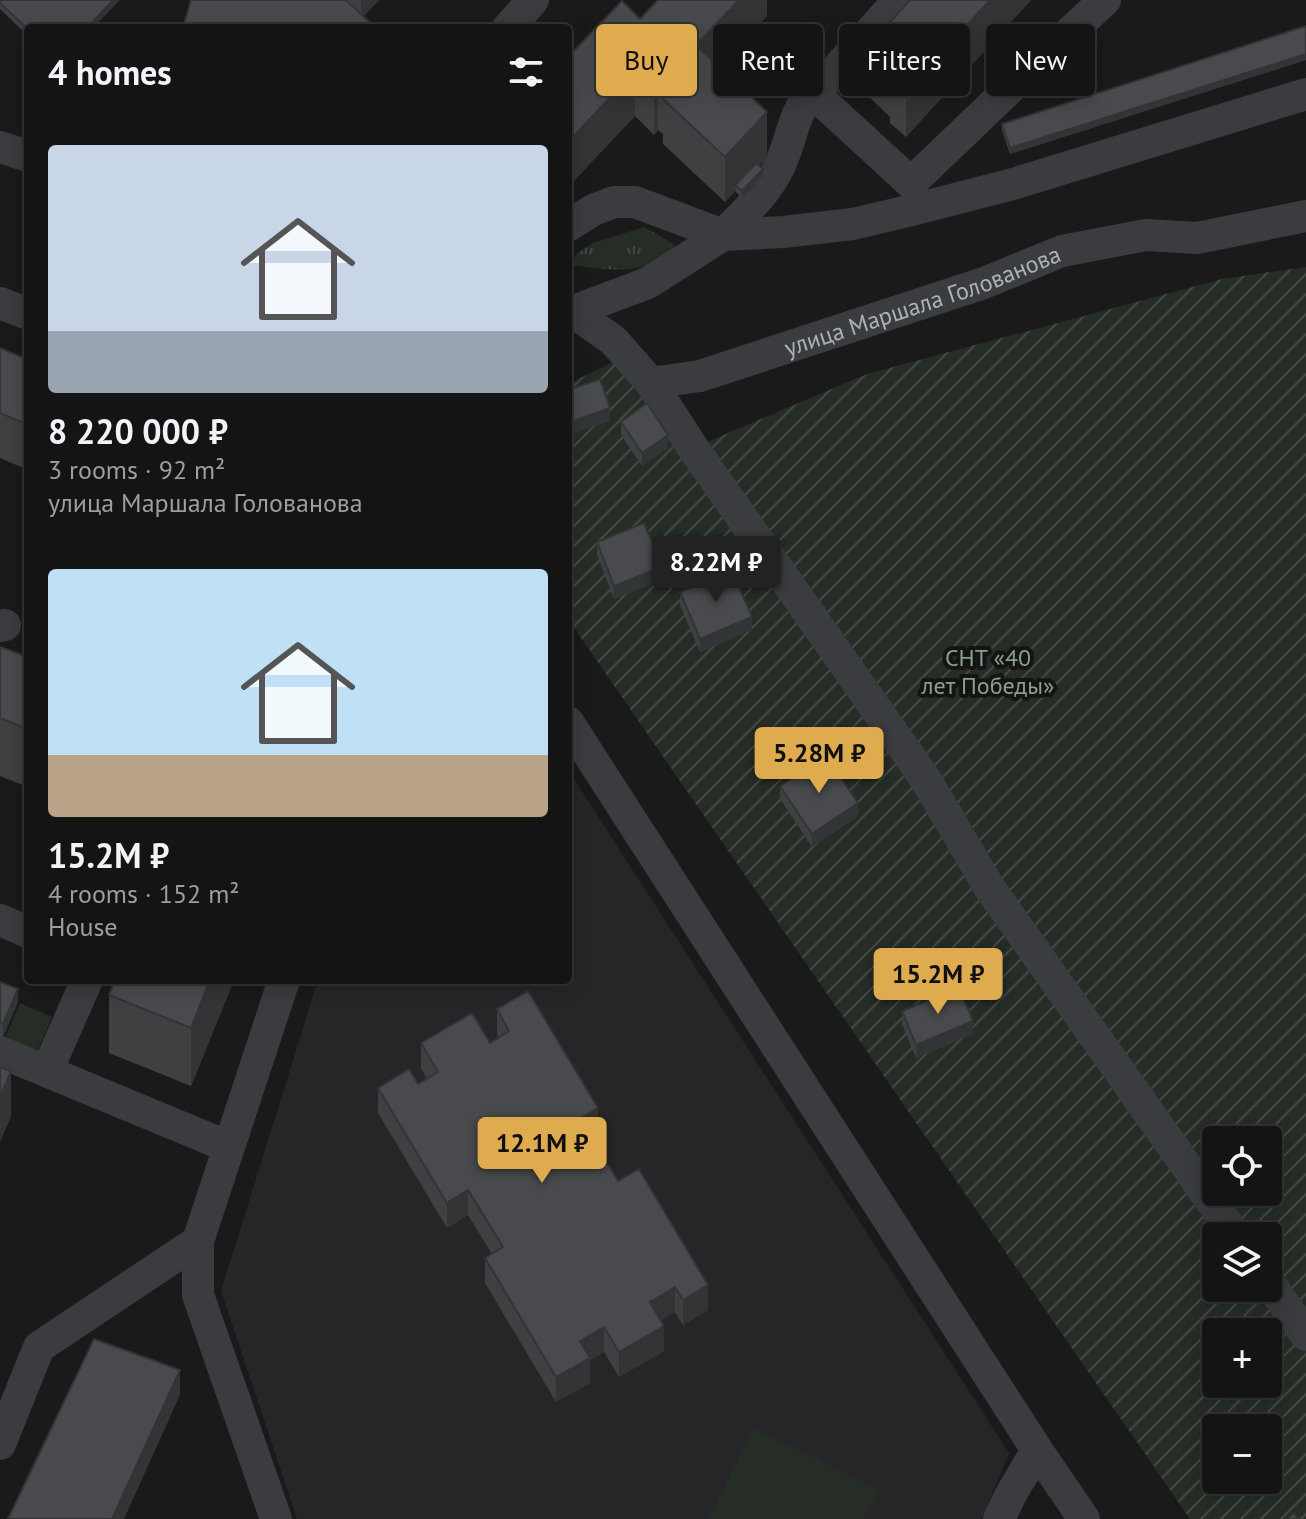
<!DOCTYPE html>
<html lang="en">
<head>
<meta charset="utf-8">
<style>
	:root { --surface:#141414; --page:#212122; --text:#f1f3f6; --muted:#9d9ea0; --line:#333334; --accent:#deab4f }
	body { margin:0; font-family:"PT Sans",sans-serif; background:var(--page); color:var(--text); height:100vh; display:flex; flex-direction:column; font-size:30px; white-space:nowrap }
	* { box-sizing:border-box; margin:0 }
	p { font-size:26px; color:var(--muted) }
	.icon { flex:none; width:44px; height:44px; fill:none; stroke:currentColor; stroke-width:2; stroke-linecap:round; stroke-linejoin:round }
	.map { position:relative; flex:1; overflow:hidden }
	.details { position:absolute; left:24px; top:24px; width:548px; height:960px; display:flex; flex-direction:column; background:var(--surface); border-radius:8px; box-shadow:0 4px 20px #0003,0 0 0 2px var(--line) }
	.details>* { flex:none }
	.guide { position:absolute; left:596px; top:24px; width:590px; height:72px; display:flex; gap:16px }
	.fabs { position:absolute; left:1202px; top:1126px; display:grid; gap:16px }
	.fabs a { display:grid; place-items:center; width:80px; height:80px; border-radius:8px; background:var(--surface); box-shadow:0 4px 20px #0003,0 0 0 2px var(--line); font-size:40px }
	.price { position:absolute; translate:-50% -68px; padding:0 18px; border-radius:8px; background:var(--accent); color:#111; font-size:26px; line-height:52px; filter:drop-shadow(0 2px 4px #0008) }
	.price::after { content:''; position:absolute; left:50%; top:48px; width:24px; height:18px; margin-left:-12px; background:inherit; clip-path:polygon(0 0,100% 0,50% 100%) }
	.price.active { background:#222; color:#fff }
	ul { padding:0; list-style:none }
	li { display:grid; align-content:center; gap:16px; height:424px; padding:0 24px }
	li span { display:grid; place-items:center; height:248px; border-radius:8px; color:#555 }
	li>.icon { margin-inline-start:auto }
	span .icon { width:144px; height:144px; fill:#fffc; stroke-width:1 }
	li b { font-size:34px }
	h2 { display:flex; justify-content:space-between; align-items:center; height:96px; padding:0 24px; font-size:34px }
	.pill { padding:0 28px; border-radius:8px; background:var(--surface); box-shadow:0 4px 20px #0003,0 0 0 2px var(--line); font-size:28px; line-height:72px }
	.pill.active { background:var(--accent); color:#111 }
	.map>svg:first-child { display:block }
	.built { fill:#262628 }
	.grass { fill:url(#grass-tufts) }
	.park { fill:#262d27 }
	.garden { fill:url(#garden-furrows); fill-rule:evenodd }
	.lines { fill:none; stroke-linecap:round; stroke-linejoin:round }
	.minor { stroke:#3b3c40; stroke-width:32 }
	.wall { fill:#3f4042 }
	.shaded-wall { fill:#333436 }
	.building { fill:#494a4d; stroke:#333436; stroke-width:2 }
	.labels { text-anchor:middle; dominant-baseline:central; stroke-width:8; stroke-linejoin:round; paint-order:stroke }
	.street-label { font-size:24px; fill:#adb1b9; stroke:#141416 }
	.park-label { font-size:24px; fill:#87a288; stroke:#141416 }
</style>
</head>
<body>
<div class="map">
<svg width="1306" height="1519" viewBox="0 0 1306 1519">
	<defs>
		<pattern id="grass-tufts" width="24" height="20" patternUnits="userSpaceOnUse" patternTransform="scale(2)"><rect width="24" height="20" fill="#262d27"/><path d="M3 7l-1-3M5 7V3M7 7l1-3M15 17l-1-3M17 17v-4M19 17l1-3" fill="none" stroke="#434944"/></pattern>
		<pattern id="garden-furrows" width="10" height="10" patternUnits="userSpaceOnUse" patternTransform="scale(2)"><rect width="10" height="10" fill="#262d27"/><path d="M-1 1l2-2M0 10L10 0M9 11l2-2" fill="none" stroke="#434944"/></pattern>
	</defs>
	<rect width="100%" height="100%" fill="#1a1a1b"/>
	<path class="built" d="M568,770L1009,1453L982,1519H297L221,1291L318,980H568Z"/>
	<path class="grass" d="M644,227L675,245C671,250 667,256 662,259C635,275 600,269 572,265L576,254L593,243Z"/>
	<g class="park">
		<path d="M20,1003L52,1017L37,1052L5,1038Z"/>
		<path d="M753,1428L879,1489L864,1519H709Z"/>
	</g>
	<path class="garden" d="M1306,267V1519H1190L568,619V384L615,361L683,452L867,374L1222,279ZM1216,1140H1268V1192H1216ZM1216,1236H1268V1288H1216ZM1216,1332H1268V1384H1216ZM1216,1428H1268V1480H1216Z"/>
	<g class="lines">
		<g class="minor">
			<path d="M508,28L533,0"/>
			<path d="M813,93L911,183L1029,70L1105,0"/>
			<path d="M0,147L28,156"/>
			<path d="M568,226L593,210L614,202H635L723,235C746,211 773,188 784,155C791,138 792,125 801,108L899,0"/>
			<path d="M0,303L28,314"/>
			<path id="s1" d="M568,310L572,311L614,341L651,383L700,376L984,283L1062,251L1146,235L1197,238L1306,216"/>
			<path d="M568,313L648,283L723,235L783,232L853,224L912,210L1013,184L1306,94"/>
			<path d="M651,383L693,448L926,780L989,887L1236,1236"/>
			<path d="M0,626L5,625"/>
			<path d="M568,722L1037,1450L1084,1519"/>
			<path d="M0,920L28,932"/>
			<path d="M0,1052L229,1147L284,980"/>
			<path d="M47,1071L87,980"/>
			<path d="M229,1147L198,1241V1295L276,1519"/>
			<path d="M1268,1281L1306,1335"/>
			<path d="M0,1444L39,1347L198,1241"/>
			<path d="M999,1519L1010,1496L1037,1450"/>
		</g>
	</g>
	<g class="wall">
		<path d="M0,0L28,28V36L0,9Z"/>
		<path d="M191,0H379L364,16Z"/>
		<path d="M767,0V16L719,67L767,158L759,166L763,176L742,198L735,191L725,202L663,144V134L658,130L654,135L635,116L568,187V57L640,19Z"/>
		<path d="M910,0H1031L906,137L890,123V117L866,94V49Z"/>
		<path d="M1306,26V60L1010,154L1002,130V124Z"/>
		<path d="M0,348L28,360V470L0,458Z"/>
		<path d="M621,422L668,448L642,466L621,435Z"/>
		<path d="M597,542L662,580L614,599L597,555Z"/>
		<path d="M680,592L752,630L700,652L680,605Z"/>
		<path d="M0,647L28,657V787L0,776Z"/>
		<path d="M780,786L858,816L812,847L780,799Z"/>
		<path d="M234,980L191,1086L109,1053V995Z"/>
		<path d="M0,982L18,1002L3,1037L0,1036Z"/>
		<path d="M497,1009L598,1132L591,1137L618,1181L708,1310L683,1325L675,1312L661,1320L664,1351L619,1377L604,1352L590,1360V1383L556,1402L485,1283V1258L492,1254L468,1215L447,1228L378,1113V1088L418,1084L427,1079L421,1068V1043H490L498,1037L497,1034Z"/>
		<path d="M902,1011L973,1034L916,1058L902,1024Z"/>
	</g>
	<g class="shaded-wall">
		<path d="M113,0H120L93,28H87Z"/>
		<path d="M361,0H379L361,19Z"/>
		<path d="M739,0H767V16L696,91V45Z"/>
		<path d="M990,0H1031L906,137V91Z"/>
		<path d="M1306,54V60L1010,154V148Z"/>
		<path d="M635,71V116L568,187V142Z"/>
		<path d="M658,85V130L654,135V89Z"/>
		<path d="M767,112V158L738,188L735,185V191L725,202V157Z"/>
		<path d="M763,169V176L742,198V191Z"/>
		<path d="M610,408V421L568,436V423Z"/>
		<path d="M668,435V448L642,466V453Z"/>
		<path d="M662,567V580L614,599V586Z"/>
		<path d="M752,617V630L700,652V639Z"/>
		<path d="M858,803V816L812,847V834Z"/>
		<path d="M210,980H234L191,1086V1028Z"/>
		<path d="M18,989V1002L3,1037V1024Z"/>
		<path d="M973,1021V1034L916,1058V1045Z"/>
		<path d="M11,1071V1117L0,1142V1097Z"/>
		<path d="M598,1108V1132L580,1144V1119Z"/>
		<path d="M468,1190V1215L447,1228V1203Z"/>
		<path d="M708,1285V1310L683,1325V1300Z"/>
		<path d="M675,1287V1312L650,1327V1302Z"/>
		<path d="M664,1326V1351L619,1377V1352Z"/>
		<path d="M604,1327V1352L590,1360V1383L556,1402V1377L580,1341Z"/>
		<path d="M180,1370V1395L124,1519H112Z"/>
	</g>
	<g class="building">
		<path d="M0,0H113L87,28H28V29L0,3Z"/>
		<path d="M191,0H346L376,28H183Z"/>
		<path d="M658,0H739L696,45L767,112L725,157L663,99L667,93L658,85L654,89L635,71L568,142V57L622,1L640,19Z"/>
		<path d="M910,0H990L906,91L890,78L894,74L866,49Z"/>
		<path d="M1306,26V54L1010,148L1002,124Z"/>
		<path d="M756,163L763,169L742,191L735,185Z"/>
		<path d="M0,348L28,360V425L0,413Z"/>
		<path d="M600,379L610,408L568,423V390Z"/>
		<path d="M647,403L668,435L642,453L621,422Z"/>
		<path d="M644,523L662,567L614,586L597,542Z"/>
		<path d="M732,570L752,617L700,639L680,592Z"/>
		<path d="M0,647L28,657V729L0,718Z"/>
		<path d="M826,756L858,803L812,834L780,786Z"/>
		<path d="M115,980H210L191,1028L109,995Z"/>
		<path d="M0,982L18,989L3,1024L0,1023Z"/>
		<path d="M959,987L973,1021L916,1045L902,1011Z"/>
		<path d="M528,991L598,1108L580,1119L618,1181L639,1169L708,1285L683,1300L675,1287L650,1302L664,1326L619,1352L604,1327L580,1341L590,1358L556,1377L485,1258L503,1247L468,1190L447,1203L378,1088L409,1069L418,1084L438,1072L421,1043L472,1013L490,1043L509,1031L497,1009Z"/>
		<path d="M0,1067L11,1071L0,1097Z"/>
		<path d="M94,1339L180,1370L112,1519H8Z"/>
		<path d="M1294,1513L1299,1519H1287Z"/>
	</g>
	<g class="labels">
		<g class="street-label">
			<text stroke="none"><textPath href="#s1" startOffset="396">улица Маршала Голованова</textPath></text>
		</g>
		<g class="park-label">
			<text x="988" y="657">СНТ «40<tspan x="988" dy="28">лет Победы»</tspan></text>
		</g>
	</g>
</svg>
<div class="fabs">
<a><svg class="icon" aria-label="locate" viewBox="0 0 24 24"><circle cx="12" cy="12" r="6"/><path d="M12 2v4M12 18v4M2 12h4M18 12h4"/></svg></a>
<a><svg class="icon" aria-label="layers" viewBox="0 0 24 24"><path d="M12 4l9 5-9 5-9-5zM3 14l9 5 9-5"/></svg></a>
<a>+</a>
<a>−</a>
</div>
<b class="price active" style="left:716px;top:604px">8.22M ₽</b>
<b class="price" style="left:819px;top:795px">5.28M ₽</b>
<b class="price" style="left:938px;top:1016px">15.2M ₽</b>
<b class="price" style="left:542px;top:1185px">12.1M ₽</b>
<div class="guide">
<a class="pill active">Buy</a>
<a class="pill">Rent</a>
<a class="pill">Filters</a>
<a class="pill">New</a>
</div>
<section class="details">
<h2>4 homes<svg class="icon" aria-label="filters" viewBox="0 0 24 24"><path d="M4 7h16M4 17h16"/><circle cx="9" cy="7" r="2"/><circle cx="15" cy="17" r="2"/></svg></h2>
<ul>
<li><span style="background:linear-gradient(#c9d6e8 75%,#9aa5b1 0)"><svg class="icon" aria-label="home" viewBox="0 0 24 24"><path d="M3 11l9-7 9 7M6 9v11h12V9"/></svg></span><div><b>8 220 000 ₽</b><p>3 rooms · 92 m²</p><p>улица Маршала Голованова</p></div></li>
<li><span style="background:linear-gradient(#bfe0f5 75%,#b9a48a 0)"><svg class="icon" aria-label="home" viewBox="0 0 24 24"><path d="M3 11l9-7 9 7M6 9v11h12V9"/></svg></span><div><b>15.2M ₽</b><p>4 rooms · 152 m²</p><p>House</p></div></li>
</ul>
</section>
</div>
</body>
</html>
